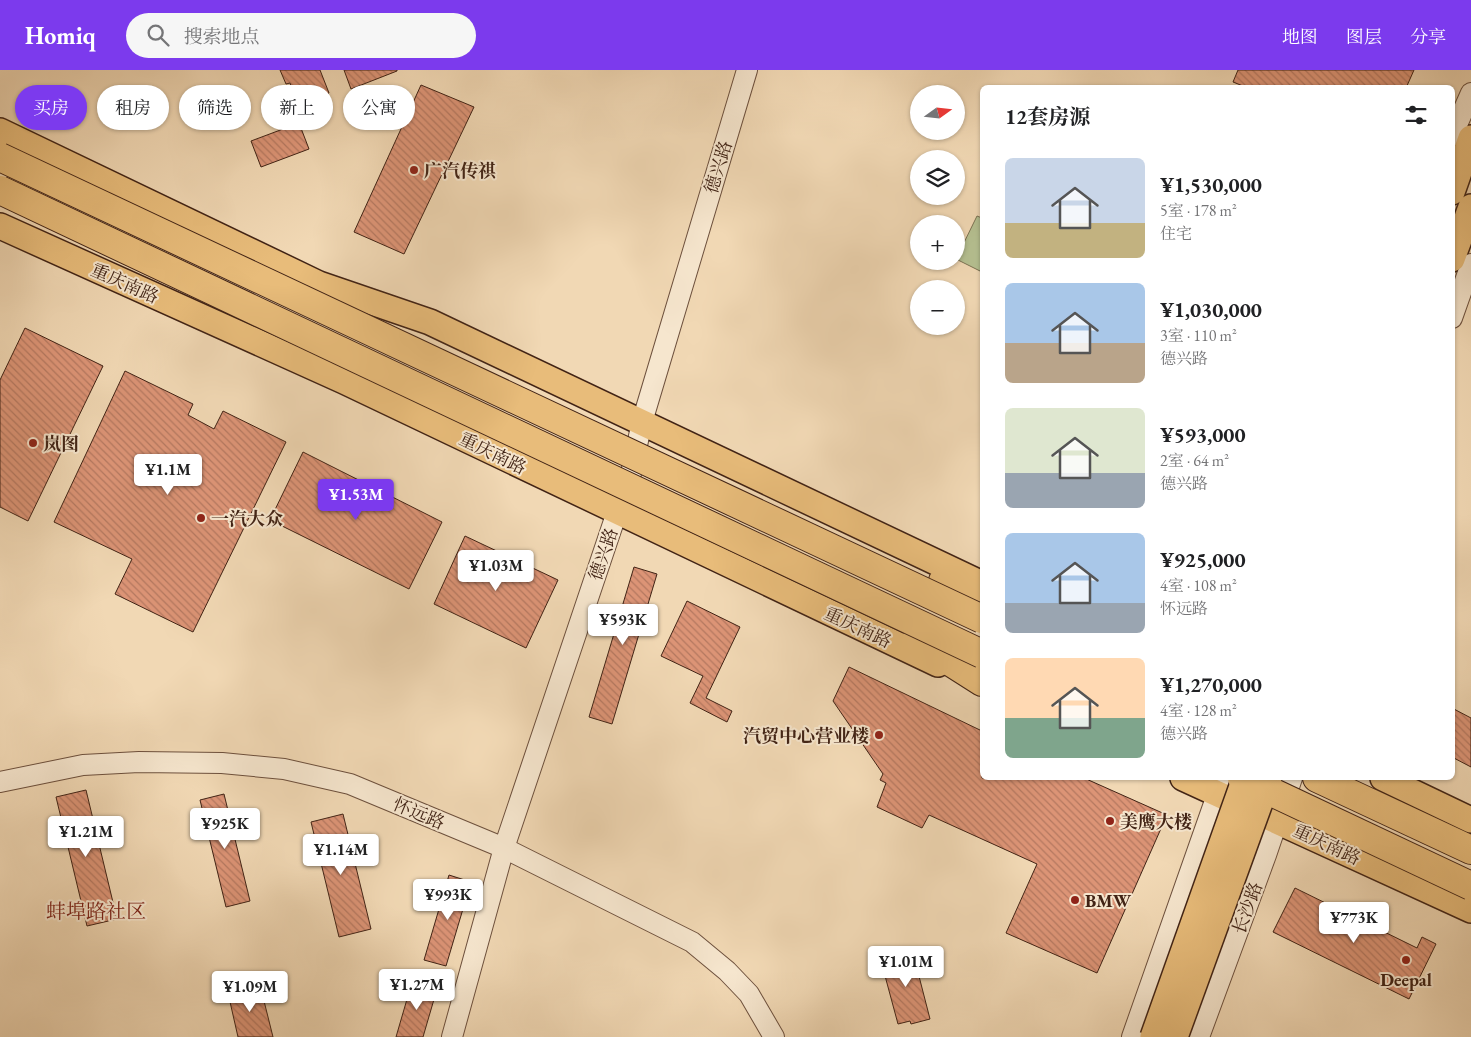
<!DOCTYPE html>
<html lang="zh">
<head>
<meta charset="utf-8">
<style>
	:root { --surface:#fff; --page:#f6f6f6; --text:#202124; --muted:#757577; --accent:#7c3aed }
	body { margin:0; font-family:"EB Garamond","Noto Serif SC",serif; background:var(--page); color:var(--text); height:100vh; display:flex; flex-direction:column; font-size:19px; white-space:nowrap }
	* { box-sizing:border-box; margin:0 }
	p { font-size:16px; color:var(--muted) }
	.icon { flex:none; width:28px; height:28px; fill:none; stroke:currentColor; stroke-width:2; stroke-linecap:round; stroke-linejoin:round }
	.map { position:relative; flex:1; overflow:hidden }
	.sheet { position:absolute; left:980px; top:15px; width:475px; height:695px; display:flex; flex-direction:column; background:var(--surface); border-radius:8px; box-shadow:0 1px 4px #0004 }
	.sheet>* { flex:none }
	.guide { position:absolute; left:15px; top:15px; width:475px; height:45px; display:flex; gap:10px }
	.needle { width:32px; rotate:75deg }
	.tools { position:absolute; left:910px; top:15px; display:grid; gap:10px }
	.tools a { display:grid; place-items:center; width:55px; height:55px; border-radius:50%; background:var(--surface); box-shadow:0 1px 4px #0004; font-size:25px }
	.price { position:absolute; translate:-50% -42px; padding:0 11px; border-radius:5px; background:#fff; color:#222; font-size:16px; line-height:32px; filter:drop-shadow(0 1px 2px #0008) }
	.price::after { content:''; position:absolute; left:50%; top:30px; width:15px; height:11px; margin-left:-8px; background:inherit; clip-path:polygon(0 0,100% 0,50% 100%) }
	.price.active { background:var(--accent); color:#fff }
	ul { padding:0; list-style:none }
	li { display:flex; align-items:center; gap:15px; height:125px; padding:0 25px }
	li span { display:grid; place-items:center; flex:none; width:140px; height:100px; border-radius:8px; color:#555 }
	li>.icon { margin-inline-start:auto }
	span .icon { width:60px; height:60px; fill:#fffc; stroke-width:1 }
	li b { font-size:21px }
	h2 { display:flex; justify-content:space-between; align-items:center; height:60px; padding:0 25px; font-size:21px }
	.chip { padding:0 18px; border-radius:22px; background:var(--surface); box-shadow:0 1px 4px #0004; font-size:18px; line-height:45px }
	.chip.active { background:var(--accent); color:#fff }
	header { display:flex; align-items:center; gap:30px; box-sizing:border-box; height:70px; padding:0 25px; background:var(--accent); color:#fff }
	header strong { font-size:24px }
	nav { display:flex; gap:28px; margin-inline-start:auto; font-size:18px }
	.search { width:350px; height:45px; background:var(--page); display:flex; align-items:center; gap:12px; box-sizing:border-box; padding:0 18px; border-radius:28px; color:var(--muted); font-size:19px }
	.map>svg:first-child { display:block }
	.green { fill:#b5c091; stroke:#7b7253 }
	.building { fill:url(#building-back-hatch); stroke:#412315 }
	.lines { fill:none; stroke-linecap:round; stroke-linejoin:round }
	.minor-casing { stroke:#6d503d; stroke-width:22 }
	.major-casing { stroke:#412315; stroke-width:28 }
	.highway-casing { stroke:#412315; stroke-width:30 }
	.minor { stroke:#f6e6ce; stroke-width:20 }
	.major { stroke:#e8bc7a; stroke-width:25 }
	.highway { stroke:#e8bc7a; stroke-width:28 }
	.major-bridge-casing { stroke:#412315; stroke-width:28; stroke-linecap:butt }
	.highway-bridge-casing { stroke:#412315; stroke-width:30; stroke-linecap:butt }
	.major-bridge { stroke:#e8bc7a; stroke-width:25 }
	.highway-bridge { stroke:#e8bc7a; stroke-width:28 }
	.poi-dot { fill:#8f2418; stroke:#f6e6ce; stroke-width:2 }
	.labels { text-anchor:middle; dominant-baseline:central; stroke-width:4; stroke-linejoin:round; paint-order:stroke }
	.street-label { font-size:18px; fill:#412315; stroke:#f6e6ce }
	.poi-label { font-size:18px; font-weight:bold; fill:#412315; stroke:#f6e6ce; text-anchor:start }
	.quarter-label { font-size:20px; fill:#7a1f14; stroke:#f6e6ce }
</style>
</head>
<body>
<header>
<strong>Homiq</strong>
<div class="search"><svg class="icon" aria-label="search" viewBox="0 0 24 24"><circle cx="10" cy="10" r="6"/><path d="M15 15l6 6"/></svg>搜索地点</div>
<nav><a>地图</a><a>图层</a><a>分享</a></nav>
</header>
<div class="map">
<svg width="1471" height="967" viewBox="0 0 1471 967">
	<defs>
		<pattern id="building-back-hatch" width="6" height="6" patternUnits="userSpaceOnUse" patternTransform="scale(1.25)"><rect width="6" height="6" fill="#dc9476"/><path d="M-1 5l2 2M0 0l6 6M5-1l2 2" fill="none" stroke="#b47860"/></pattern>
	</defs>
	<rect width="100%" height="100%" fill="#f1d8b4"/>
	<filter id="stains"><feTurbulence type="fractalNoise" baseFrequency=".004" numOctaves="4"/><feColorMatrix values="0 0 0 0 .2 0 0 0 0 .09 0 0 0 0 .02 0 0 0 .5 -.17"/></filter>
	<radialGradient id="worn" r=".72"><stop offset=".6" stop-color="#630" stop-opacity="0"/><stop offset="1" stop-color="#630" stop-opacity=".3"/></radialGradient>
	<path class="green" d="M977,146L982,148V196L980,201L956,189Z"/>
	<g class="building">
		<path d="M280,0H320L329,23L313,29L311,23L296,29L290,13L286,14Z"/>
		<path d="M344,0H397V1L351,19Z"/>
		<path d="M1238,0H1414L1406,18H1248L1233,12Z"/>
		<path d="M421,15L474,37L404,184L354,162Z"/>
		<path d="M299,53L309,79L261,97L251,71Z"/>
		<path d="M25,258L103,296L28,451L0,437V310Z"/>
		<path d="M125,301L193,334L188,345L214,359L223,341L286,372L193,562L115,524L132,489L54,452Z"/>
		<path d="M303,382L442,452L409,519L270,450Z"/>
		<path d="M465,466L558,510L526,578L434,534Z"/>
		<path d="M634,497L657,504L612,654L589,647Z"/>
		<path d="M687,531L740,557L706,628L732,641L727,652L690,633L703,606L661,586Z"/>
		<path d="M849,597L982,661V708H1084L1167,745L1097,903L1006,863L1037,794L929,745L922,758L877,737L886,713L880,710L883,704L833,631Z"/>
		<path d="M1452,638L1471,648V697L1452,687Z"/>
		<path d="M86,720L117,849L87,856L56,727Z"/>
		<path d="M224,724L250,831L226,837L200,730Z"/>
		<path d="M343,744L371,859L339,867L311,752Z"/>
		<path d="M449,805L471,812L446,896L424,890Z"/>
		<path d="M1295,818L1417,878L1422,867L1436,874L1409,929L1273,862Z"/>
		<path d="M912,879L930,949L911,954L910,951L898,954L881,891L892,888L891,885Z"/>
		<path d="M412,912L437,919L423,967H396Z"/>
		<path d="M260,915L273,967H238L228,923Z"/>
	</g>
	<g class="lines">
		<defs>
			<g id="minor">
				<path d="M1452,66L1471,23"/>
				<path d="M1452,248L1471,194"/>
				<path d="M0,712L83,695L139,692L222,693L284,699L350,714L504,778L692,872L727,901L749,924L774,967"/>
				<path d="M452,967L504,778L617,442L630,408L642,352L747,0"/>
				<path d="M1132,967L1223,708"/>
				<path d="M1199,967L1266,785L1292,708"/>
			</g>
			<g id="major">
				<path d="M0,61L319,214L430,252L982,514"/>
				<path d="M1452,122L1471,68"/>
				<path d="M0,156L344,311L938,594"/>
				<path d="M1452,189L1471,137"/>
				<path d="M1183,708L1471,840"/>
				<path d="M1383,708L1471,750"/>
			</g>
			<g id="highway">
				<path d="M943,511L982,524"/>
				<path d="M916,570L982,612"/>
				<path d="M1317,708L1471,780"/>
			</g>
		</defs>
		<use href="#minor" class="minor-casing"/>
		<use href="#major" class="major-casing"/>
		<use href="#highway" class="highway-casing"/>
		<use href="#minor" class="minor"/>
		<use href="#major" class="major"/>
		<use href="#highway" class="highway"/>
		<defs>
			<g id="major-bridge">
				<path d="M1153,967L1245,708"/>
				<path d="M1175,967L1269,708"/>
			</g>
			<g id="highway-bridge">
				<path d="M0,87L982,549"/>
				<path d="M0,120L982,584"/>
				<path d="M1242,708L1471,816"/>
			</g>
		</defs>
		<use href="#major-bridge" class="major-bridge-casing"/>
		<use href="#highway-bridge" class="highway-bridge-casing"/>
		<use href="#major-bridge" class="major-bridge"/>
		<use href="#highway-bridge" class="highway-bridge"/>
	</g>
	<g class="poi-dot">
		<circle cx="414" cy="100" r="5"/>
		<circle cx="33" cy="373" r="5"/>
		<circle cx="201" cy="448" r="5"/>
		<circle cx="879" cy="665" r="5"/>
		<circle cx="1110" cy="751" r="5"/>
		<circle cx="1075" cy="830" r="5"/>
		<circle cx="1406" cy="890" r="5"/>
	</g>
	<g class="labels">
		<g class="street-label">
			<text transform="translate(718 97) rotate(-73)">德兴路</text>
			<text transform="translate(125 213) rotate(24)">重庆南路</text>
			<text transform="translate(493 383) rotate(26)">重庆南路</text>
			<text transform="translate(603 484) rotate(-71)">德兴路</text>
			<text transform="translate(858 557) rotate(25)">重庆南路</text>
			<text transform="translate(419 743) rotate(23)">怀远路</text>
			<text transform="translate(1327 774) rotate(25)">重庆南路</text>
			<text transform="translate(1247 838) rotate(-70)">长沙路</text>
		</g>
		<g class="poi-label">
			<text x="424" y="100">广汽传祺</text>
			<text x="43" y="373">岚图</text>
			<text x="211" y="448">一汽大众</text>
			<text x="869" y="665" text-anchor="end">汽贸中心营业楼</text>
			<text x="1120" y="751">美鹰大楼</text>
			<text x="1085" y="830">BMW</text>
			<text x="1406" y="909" text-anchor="middle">Deepal</text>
		</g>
		<g class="quarter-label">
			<text x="96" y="841">蚌埠路社区</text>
		</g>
	</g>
	<rect width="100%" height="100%" filter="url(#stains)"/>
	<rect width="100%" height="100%" fill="url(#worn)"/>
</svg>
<div class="tools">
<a><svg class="needle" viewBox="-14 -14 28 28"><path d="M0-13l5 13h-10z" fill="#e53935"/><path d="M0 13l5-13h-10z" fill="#757577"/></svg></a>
<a><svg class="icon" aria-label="layers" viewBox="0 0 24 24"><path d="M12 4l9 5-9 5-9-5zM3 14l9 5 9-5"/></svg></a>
<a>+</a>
<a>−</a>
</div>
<b class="price" style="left:168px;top:426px">¥1.1M</b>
<b class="price active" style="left:356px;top:451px">¥1.53M</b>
<b class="price" style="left:496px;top:522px">¥1.03M</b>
<b class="price" style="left:623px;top:576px">¥593K</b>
<b class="price" style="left:225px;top:780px">¥925K</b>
<b class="price" style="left:86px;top:788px">¥1.21M</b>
<b class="price" style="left:341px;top:806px">¥1.14M</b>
<b class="price" style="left:448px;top:851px">¥993K</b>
<b class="price" style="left:1354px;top:874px">¥773K</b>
<b class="price" style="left:906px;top:918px">¥1.01M</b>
<b class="price" style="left:417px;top:941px">¥1.27M</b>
<b class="price" style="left:250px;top:943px">¥1.09M</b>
<div class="guide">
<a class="chip active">买房</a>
<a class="chip">租房</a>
<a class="chip">筛选</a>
<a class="chip">新上</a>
<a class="chip">公寓</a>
</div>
<section class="sheet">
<h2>12套房源<svg class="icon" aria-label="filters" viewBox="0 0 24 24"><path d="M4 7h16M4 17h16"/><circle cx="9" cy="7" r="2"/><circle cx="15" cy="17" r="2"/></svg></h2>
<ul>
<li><span style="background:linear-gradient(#c9d6e8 65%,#c2b280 0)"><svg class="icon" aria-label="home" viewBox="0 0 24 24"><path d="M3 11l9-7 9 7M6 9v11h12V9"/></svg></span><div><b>¥1,530,000</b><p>5室 · 178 m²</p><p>住宅</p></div></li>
<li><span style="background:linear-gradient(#a9c7e8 60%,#b9a48a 0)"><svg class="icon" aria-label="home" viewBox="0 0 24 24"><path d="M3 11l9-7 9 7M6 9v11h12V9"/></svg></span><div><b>¥1,030,000</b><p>3室 · 110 m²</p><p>德兴路</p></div></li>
<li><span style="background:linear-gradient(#dfe7d0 65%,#9aa5b1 0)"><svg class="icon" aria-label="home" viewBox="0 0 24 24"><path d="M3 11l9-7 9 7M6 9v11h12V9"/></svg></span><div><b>¥593,000</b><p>2室 · 64 m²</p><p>德兴路</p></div></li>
<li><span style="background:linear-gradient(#a9c7e8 70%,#9aa5b1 0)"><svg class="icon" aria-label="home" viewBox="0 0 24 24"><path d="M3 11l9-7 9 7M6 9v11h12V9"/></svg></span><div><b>¥925,000</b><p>4室 · 108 m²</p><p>怀远路</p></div></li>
<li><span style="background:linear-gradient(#ffd9b3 60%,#7fa58c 0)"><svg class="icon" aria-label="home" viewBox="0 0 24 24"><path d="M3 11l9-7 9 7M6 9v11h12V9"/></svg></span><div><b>¥1,270,000</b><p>4室 · 128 m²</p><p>德兴路</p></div></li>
</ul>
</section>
</div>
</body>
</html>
